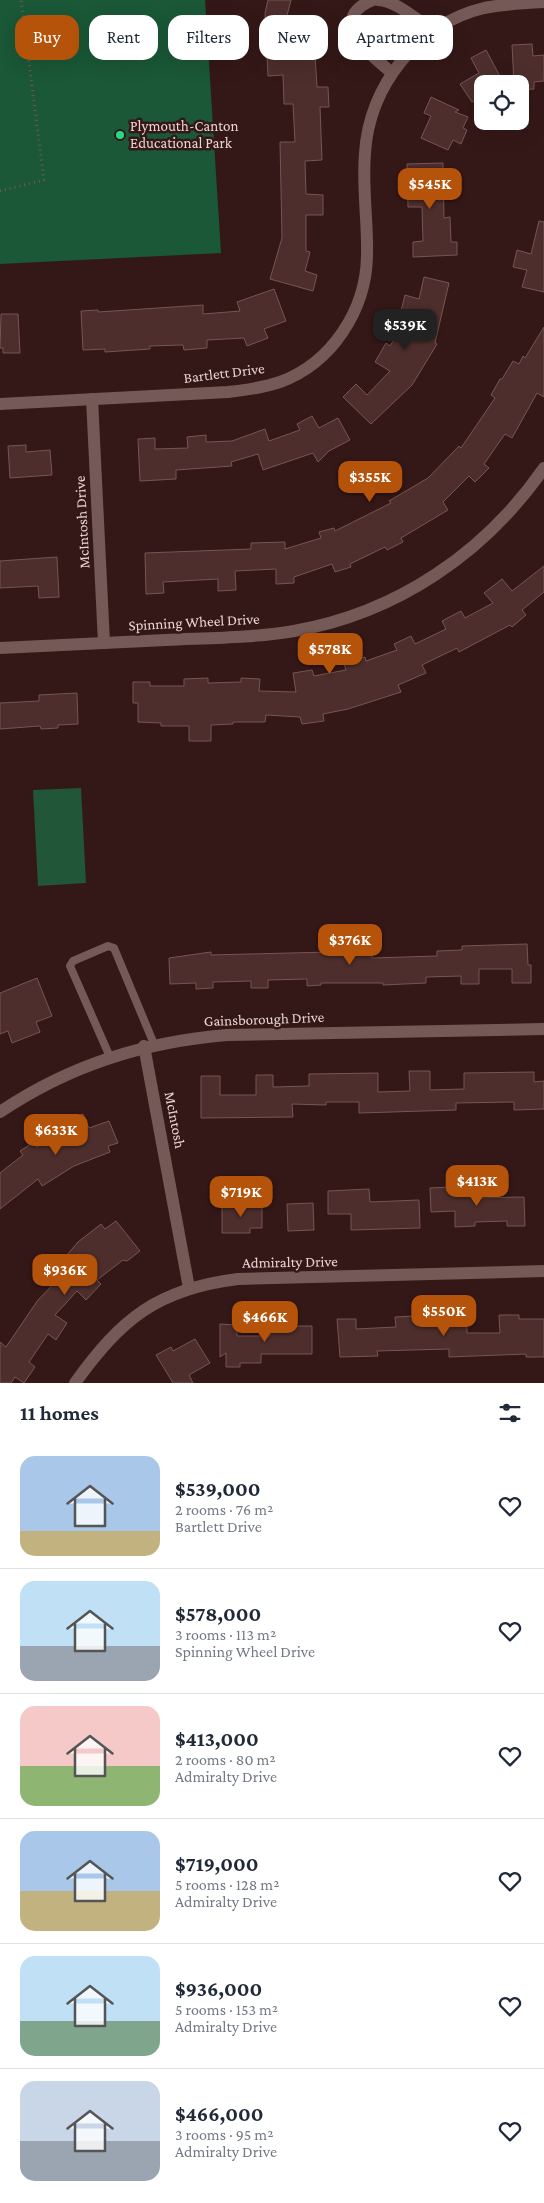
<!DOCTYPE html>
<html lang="en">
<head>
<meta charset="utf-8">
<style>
	:root { --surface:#fff; --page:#f2f2f3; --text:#1f2937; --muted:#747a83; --line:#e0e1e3; --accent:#b45309 }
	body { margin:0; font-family:"Crimson Pro",serif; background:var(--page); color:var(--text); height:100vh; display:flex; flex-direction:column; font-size:19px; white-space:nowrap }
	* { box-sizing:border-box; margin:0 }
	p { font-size:16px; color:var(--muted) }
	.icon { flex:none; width:28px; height:28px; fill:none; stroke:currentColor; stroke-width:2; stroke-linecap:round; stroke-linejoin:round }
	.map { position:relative; height:1383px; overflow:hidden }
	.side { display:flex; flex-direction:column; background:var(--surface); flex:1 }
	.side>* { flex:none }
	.hud { position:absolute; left:15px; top:15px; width:515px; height:45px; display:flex; gap:10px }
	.controls { position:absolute; left:474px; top:75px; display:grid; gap:10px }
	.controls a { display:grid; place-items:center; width:55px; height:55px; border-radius:10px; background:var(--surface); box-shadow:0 5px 20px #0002; font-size:25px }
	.price { position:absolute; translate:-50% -42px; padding:0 11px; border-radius:10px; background:var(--accent); color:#fff; font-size:16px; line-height:32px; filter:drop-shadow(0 1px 2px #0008) }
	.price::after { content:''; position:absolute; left:50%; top:30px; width:15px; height:11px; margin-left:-8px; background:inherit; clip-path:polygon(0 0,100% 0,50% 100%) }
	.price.current { background:#222; color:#fff }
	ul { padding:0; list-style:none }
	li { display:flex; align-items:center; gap:15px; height:125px; padding:0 20px }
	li+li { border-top:1px solid var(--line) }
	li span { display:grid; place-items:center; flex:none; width:140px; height:100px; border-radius:15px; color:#555 }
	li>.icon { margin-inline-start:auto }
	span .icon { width:60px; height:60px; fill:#fffc; stroke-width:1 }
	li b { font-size:21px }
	h2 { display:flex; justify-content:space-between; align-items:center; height:60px; padding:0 20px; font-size:21px }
	.tag { padding:0 18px; border-radius:15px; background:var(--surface); box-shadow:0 5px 20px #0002; font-size:18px; line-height:45px }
	.tag.current { background:var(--accent); color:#fff }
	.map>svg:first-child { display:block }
	.green { fill:#215638 }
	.forest { fill:#1a5837 }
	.building { fill:#4d2e2c; stroke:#775553 }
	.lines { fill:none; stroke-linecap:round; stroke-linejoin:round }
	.path { stroke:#715857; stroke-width:3; stroke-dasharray:1 4; stroke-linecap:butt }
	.service { stroke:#755957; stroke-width:8 }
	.minor { stroke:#755957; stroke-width:12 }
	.poi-dot { fill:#29d885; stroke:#341817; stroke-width:2 }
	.labels { text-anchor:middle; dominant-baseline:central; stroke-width:5; stroke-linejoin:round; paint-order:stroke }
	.poi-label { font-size:15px; fill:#e9d5d3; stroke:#341817; text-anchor:start }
	.street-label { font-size:15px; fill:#e9d5d3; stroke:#341817 }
</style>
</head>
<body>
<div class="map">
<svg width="544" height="1383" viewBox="0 0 544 1383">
	<rect width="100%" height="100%" fill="#341817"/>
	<path class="green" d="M81,788L86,883L38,886L33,790Z"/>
	<path class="forest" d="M0,0H205L221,253L0,264Z"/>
	<g class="building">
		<path d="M268,0H291L282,35L305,34L307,56L315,55L317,87H328L329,107H320L322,160L305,161L306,194L323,195V215H306V251L310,252L305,271L317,275L313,291L270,279L282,238L280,142H295L293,104H284L283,75L268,76L265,13Z"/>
		<path d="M532,44L533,56L544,55V81L534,82V89L520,90V84H514L512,45Z"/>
		<path d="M486,50L504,84H482V97L472,102L460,84L479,73L471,58Z"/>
		<path d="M431,97L459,110L455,112L468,117L463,128L467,130L461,144L453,140L448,150L421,138L431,116L424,113Z"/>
		<path d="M443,163L444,218L450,217L451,242H457V255L413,257V242L423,241L422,207H408L407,164Z"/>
		<path d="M539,221L544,222V292L522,287L527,270L513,267L517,250L531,254Z"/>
		<path d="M424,277L449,283L435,343L437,344L412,385L371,424L343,397L356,384L367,395L390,371L375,362L386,343L390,346L408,317L400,315L405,295L419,299Z"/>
		<path d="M274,289L286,321L264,329L268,338L247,346L244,338L207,340V348L184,350L183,345L150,346V349L105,352V349L83,350L81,311L98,310V312L203,305V314L240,311L237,302Z"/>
		<path d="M1,314H18L20,353H3V348H0Z"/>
		<path d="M544,327V397L537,393L512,438L505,434L484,464L489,468L475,482L469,476L443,502L448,510L401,538L403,542L387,550L385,547L350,564L351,567L335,572L332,564L294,577V583L276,584V569L235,571L236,590L218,591V579L163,582L164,593L146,594L145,553L251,549V543L285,542V549L321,538L319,532L334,528L335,531L391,503L389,501L428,478L459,446L461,448L495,398L491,395L500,379H502L513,361L519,364L523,356L525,358Z"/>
		<path d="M312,416L319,428L338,418L350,440L329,451L318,462L313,453L263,470L258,454L231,462L232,466L176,470V479L140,481L138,439L155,438V449L188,448L187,437L206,435V442L232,441L265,429L269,441L300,430L297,424Z"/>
		<path d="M26,445V452L50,450L52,475L10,478L8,446Z"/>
		<path d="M57,557L59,597L39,598L38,586L0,588V561Z"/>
		<path d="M544,566V592L522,610L526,615L512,627L510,625L459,652L457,648L422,665L426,673L398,685L401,692L348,709L323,714L324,721L302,724L300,717L266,715L265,722H233V724L211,725V741H189V726H161V723L138,722V703H133V682H150V686H184V679L208,678V683L241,682V678L260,679L259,691L296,692L293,673L312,670L314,676L346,670L344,664L365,657L366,661L397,650L394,644L411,636L415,644L446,629L442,621L461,611L465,618L493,603L484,593L502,579L512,591Z"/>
		<path d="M77,693L78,724L58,725V728L41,729L40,726L0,729V703L39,701V695Z"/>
		<path d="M347,937H372V958L437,956V951L462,950V946L527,944L528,965H531V983H512V969H479V984H461V976L426,977V983L383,985V983H321V985L307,986V979L268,980V988H251V981L213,982V988L196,989V983L170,984L169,958L211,952V955L330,952V947H347Z"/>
		<path d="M37,978L52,1016L36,1022L40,1032L12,1043L8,1031L0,1034V993Z"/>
		<path d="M409,1071H430V1090L464,1089V1073L534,1072V1082L544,1081V1109L514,1110V1102L456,1103V1110L359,1113V1102H326V1105L292,1104L293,1117L201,1118V1076H220V1095H256V1075H273V1087L309,1086V1074L378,1073V1092L410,1091Z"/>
		<path d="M83,1114L89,1128L109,1121L118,1143L108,1146L110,1152L74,1166L42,1186L38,1179L0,1209V1173L23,1155L20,1151L34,1142L37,1147L66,1129L63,1122Z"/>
		<path d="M473,1186L474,1198L524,1197L525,1226H507V1221L475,1222V1226L455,1227V1211L431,1212L430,1188Z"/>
		<path d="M369,1189L370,1202L419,1200L420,1228L351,1230V1214H328V1191Z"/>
		<path d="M313,1203L314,1230L288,1231L287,1204Z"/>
		<path d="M222,1205H262V1228H250V1233H222Z"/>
		<path d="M116,1221L140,1251L127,1261L123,1260L97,1280L101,1284L86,1300L77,1291L55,1315L67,1323L56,1340L48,1334L29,1362L35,1367L24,1383L15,1377L11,1383H0V1342L6,1347L38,1300L62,1275L55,1269L78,1242L101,1224L105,1229Z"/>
		<path d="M499,1315H519V1319H544V1357H526V1354L449,1357V1349L377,1351L378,1356L340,1357L337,1319H356V1329L396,1327L395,1317L414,1316V1320L449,1319V1316H467V1333H500Z"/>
		<path d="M270,1319H292V1326H312V1354H261V1363H240V1367H226V1353L220,1357V1324L237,1325V1336H270Z"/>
		<path d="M195,1339L210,1363L189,1375L193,1383H173L156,1355L171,1347L173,1351Z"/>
	</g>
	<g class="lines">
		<path class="path" d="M0,191L44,180L21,0"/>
		<path class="service" d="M110,1057L70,966L73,961L108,946L114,948L154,1044"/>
		<g class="minor">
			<path d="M373,0C325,19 371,55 392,73"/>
			<path d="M378,0C397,1 418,21 434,31"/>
			<path d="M92,399L104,643"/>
			<path d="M0,404L228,392C246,390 263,388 280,382C332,363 366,310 367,256C368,222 362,188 365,153C369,87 417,24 484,8C504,4 524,3 544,2"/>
			<path d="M0,648C55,645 111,643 166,640C209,638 252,638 294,631C397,613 485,553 544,468"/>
			<path d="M144,1046L189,1288"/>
			<path d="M0,1112C70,1065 144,1042 227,1035L544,1029"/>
			<path d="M75,1383C121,1319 157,1289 238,1279L544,1271"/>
		</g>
	</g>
	<circle class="poi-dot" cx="120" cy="135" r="5"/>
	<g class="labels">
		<g class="poi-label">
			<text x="130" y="126">Plymouth-Canton<tspan x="130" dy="17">Educational Park</tspan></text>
		</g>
		<g class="street-label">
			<text transform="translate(224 373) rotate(-7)">Bartlett Drive</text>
			<text transform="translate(82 522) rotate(-93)">McIntosh Drive</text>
			<text transform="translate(194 622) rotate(-3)">Spinning Wheel Drive</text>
			<text transform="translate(264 1019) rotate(-2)">Gainsborough Drive</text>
			<text transform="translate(175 1120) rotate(79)">McIntosh</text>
			<text transform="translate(290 1262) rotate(-1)">Admiralty Drive</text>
		</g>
	</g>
</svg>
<div class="controls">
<a><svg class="icon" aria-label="locate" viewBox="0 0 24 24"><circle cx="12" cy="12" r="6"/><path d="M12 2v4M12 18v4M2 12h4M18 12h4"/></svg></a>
</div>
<b class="price" style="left:430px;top:210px">$545K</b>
<b class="price current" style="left:405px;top:351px">$539K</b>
<b class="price" style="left:370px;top:503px">$355K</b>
<b class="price" style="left:330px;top:675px">$578K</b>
<b class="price" style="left:350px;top:966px">$376K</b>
<b class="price" style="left:56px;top:1156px">$633K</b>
<b class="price" style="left:477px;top:1207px">$413K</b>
<b class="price" style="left:241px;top:1218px">$719K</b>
<b class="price" style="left:65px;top:1296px">$936K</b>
<b class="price" style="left:444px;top:1337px">$550K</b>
<b class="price" style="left:265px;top:1343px">$466K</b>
<div class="hud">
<a class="tag current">Buy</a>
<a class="tag">Rent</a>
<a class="tag">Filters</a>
<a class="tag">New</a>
<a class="tag">Apartment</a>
</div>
</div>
<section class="side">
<h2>11 homes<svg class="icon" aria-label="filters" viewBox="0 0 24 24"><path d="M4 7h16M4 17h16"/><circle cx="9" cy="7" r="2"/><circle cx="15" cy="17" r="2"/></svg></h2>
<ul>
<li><span style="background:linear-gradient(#a9c7e8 75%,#c2b280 0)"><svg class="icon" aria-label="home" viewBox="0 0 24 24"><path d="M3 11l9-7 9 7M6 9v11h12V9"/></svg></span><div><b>$539,000</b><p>2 rooms · 76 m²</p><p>Bartlett Drive</p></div><svg class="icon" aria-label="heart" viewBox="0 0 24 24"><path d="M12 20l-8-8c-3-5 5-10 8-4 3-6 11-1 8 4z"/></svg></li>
<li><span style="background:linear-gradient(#bfe0f5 65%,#9aa5b1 0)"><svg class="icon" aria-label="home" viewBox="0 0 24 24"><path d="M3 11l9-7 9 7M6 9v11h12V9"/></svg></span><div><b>$578,000</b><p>3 rooms · 113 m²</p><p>Spinning Wheel Drive</p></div><svg class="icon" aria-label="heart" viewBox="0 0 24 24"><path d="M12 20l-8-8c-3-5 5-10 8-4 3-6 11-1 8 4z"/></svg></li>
<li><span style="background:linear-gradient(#f6c9c9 60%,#8fb573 0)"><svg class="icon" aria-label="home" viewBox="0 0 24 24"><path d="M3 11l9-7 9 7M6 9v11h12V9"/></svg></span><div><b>$413,000</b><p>2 rooms · 80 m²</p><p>Admiralty Drive</p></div><svg class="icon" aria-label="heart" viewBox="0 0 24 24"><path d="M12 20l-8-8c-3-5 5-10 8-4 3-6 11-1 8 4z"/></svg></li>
<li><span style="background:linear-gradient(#a9c7e8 60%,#c2b280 0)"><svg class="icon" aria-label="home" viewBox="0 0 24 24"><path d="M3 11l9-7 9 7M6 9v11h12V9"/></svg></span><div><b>$719,000</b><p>5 rooms · 128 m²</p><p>Admiralty Drive</p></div><svg class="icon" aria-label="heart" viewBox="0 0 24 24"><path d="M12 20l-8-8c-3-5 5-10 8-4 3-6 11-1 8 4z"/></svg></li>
<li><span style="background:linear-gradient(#bfe0f5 65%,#7fa58c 0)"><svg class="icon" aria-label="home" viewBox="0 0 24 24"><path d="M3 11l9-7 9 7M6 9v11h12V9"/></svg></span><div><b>$936,000</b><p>5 rooms · 153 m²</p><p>Admiralty Drive</p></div><svg class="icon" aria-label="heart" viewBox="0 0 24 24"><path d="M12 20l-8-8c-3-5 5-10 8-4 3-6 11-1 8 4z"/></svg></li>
<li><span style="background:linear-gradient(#c9d6e8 60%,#9aa5b1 0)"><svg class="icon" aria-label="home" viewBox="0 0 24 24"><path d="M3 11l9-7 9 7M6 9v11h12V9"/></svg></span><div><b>$466,000</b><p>3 rooms · 95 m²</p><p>Admiralty Drive</p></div><svg class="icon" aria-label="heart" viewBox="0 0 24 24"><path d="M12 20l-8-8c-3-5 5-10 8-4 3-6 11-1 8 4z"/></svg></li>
</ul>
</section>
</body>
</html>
